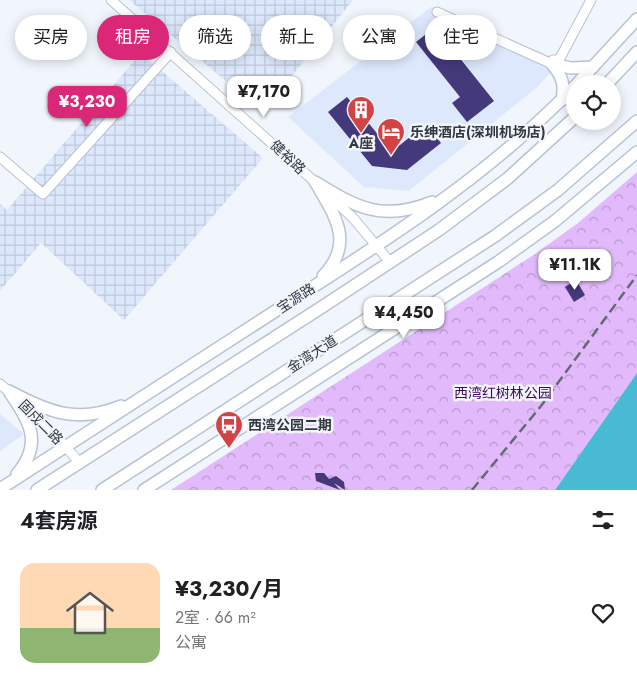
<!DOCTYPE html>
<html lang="zh">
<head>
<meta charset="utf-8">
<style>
	:root { --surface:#fff; --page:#f6f6f6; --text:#202124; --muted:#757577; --accent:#db2777 }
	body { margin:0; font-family:Jost,"Noto Sans SC",sans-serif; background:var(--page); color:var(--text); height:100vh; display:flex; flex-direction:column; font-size:19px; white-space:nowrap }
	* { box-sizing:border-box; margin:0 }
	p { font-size:16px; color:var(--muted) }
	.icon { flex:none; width:28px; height:28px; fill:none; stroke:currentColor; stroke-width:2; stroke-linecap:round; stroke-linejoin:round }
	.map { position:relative; height:490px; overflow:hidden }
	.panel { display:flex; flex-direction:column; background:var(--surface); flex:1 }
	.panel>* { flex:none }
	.top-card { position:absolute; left:15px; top:15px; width:608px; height:45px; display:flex; gap:10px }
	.controls { position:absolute; left:566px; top:75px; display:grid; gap:10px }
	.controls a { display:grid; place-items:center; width:55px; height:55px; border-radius:50%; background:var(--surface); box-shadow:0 2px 12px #0003; font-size:25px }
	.price { position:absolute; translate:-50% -42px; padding:0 11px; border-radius:10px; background:#fff; color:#222; font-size:16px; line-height:32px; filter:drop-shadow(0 1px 2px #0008) }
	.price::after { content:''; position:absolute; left:50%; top:30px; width:15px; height:11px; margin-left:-8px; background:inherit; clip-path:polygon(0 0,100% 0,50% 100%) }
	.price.on { background:var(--accent); color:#fff }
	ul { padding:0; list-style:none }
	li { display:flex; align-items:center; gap:15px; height:125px; padding:0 20px }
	li span { display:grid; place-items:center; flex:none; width:140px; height:100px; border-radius:15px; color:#555 }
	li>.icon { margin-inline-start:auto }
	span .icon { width:60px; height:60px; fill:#fffc; stroke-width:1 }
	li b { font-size:21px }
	h2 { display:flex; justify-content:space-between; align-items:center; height:60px; padding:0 20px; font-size:21px }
	.chip { padding:0 18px; border-radius:22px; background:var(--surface); box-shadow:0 2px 12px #0003; font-size:18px; line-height:45px }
	.chip.on { background:var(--accent); color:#fff }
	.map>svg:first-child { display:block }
	.built { fill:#dde8fc }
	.industrial { fill:url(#industrial-grid) }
	.forest { fill:url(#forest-crowns) }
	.water { fill:#48bad4 }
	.building { fill:#44397b }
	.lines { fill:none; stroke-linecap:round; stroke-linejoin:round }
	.minor-casing { stroke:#b9c3d5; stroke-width:11 }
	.major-casing { stroke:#b9c3d5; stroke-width:14 }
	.minor { stroke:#fff; stroke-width:9 }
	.major { stroke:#fff; stroke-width:11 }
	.rail { stroke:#656970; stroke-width:2.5; stroke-dasharray:10 5; stroke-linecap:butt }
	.labels { text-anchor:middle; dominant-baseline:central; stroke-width:5; stroke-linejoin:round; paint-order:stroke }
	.poi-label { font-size:14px; font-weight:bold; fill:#34383f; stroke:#f1f5fc; text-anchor:start }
	.street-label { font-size:14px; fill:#34383f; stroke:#f1f5fc }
	.park-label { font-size:14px; fill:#42065b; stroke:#f1f5fc }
</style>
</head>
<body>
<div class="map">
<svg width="637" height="490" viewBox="0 0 637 490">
	<defs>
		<pattern id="industrial-grid" width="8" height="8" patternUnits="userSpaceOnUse" patternTransform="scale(1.25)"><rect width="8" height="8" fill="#dde8fc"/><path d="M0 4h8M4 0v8" fill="none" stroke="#bec8d9"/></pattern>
		<pattern id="forest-crowns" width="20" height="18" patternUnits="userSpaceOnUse" patternTransform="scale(1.25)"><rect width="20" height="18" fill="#e2bafb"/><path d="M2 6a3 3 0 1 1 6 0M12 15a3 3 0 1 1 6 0" fill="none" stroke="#b898cd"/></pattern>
	</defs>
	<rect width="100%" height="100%" fill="#f1f5fc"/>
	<g class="built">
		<path d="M431,7L562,61L536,88L409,191L364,187L288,117Z"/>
		<path d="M0,414L24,434L0,451Z"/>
	</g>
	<g class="industrial">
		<path d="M129,0H353L263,112Z"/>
		<path d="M141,53L263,158L124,320L41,243L0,291V204L7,210Z"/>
	</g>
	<path class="forest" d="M637,172V373L555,490H171L535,254L578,223Z"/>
	<path class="water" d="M637,373V490H555Z"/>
	<g class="building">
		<path d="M435,27L494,101L467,122L452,103L460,97L416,42Z"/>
		<path d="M347,97L385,143L400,145L426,124L441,143L407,170L372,166L328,112Z"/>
		<path d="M576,280L585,295L574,302L565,287Z"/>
		<path d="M315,473H324L329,479L336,476L344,482L345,490L334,483L340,490L316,481Z"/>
	</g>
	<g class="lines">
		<defs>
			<g id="minor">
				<path d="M111,0L315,182L353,218L390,262"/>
				<path d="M437,12L552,64"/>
				<path d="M553,60H559L591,0"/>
				<path d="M0,157L43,194L171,52"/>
				<path d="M0,384L44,422L79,462"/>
			</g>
			<g id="major">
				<path d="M552,64L571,68L593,67"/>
				<path d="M552,64C562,76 565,84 562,100"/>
				<path d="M577,84L637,19"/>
				<path d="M607,84L637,52"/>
				<path d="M315,182C357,208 383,222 432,202"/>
				<path d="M316,183C335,216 355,243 323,276"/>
				<path d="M9,391C48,412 77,424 121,406"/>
				<path d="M10,393C30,421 43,444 17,474"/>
				<path d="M0,489C93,429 186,368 280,308C384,242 488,176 575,86"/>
				<path d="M37,490L322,307L439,230L507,179L575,117"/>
				<path d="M102,490L495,236L558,190L637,121"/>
				<path d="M144,490L498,262L555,221L637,152"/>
			</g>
		</defs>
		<use href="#minor" class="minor-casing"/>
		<use href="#major" class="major-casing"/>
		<use href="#minor" class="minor"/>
		<use href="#major" class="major"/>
		<path class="rail" d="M472,490L541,406L637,275"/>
	</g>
	<defs>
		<symbol id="building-pin" viewBox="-11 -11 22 30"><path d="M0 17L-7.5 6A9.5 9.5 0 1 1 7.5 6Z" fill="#d24343" stroke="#f1f5fc"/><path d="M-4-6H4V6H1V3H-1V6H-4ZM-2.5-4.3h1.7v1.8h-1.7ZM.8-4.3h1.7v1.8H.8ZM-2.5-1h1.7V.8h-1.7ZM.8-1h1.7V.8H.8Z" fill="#fff"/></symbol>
		<symbol id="hotel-pin" viewBox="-11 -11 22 30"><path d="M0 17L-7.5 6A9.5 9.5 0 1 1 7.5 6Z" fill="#d24343" stroke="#f1f5fc"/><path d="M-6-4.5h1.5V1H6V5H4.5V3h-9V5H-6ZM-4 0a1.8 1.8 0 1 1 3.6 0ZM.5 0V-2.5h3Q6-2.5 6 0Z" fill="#fff"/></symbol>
		<symbol id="bus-pin" viewBox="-11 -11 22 30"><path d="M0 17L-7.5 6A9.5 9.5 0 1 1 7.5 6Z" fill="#d24343" stroke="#f1f5fc"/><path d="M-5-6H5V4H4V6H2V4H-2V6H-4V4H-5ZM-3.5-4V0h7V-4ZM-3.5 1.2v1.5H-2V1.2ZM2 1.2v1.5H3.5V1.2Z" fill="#fff"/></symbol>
	</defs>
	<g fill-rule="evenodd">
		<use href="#building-pin" x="345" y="94" width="32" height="43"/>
		<use href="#hotel-pin" x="375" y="116" width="32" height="43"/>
		<use href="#bus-pin" x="213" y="409" width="32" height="43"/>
	</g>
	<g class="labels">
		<g class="poi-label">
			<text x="410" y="132">乐绅酒店(深圳机场店)</text>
			<text x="361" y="143" text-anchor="middle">A座</text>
			<text x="248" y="425">西湾公园二期</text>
		</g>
		<g class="street-label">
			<text transform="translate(288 157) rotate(43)">健裕路</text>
			<text transform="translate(296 298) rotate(-33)">宝源路</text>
			<text transform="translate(312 354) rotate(-33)">金湾大道</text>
			<text transform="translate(41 422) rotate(45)">固戍二路</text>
		</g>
		<g class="park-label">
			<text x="503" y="393">西湾红树林公园</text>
		</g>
	</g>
</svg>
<div class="controls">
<a><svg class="icon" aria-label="locate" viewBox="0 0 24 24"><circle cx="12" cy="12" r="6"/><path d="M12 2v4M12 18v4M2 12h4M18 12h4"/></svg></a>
</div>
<b class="price" style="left:264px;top:118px">¥7,170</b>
<b class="price on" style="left:87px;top:128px">¥3,230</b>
<b class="price" style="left:575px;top:291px">¥11.1K</b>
<b class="price" style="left:404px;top:339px">¥4,450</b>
<div class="top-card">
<a class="chip">买房</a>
<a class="chip on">租房</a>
<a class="chip">筛选</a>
<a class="chip">新上</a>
<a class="chip">公寓</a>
<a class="chip">住宅</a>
</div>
</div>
<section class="panel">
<h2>4套房源<svg class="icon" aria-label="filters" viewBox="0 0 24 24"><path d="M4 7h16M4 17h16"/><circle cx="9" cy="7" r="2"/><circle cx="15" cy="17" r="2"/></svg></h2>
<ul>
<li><span style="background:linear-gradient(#ffd9b3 65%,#8fb573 0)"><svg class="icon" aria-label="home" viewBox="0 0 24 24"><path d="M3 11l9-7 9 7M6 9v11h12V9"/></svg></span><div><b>¥3,230/月</b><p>2室 · 66 m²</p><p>公寓</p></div><svg class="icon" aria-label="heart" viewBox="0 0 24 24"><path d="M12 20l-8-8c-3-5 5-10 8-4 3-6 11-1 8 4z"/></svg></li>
</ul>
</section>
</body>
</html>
